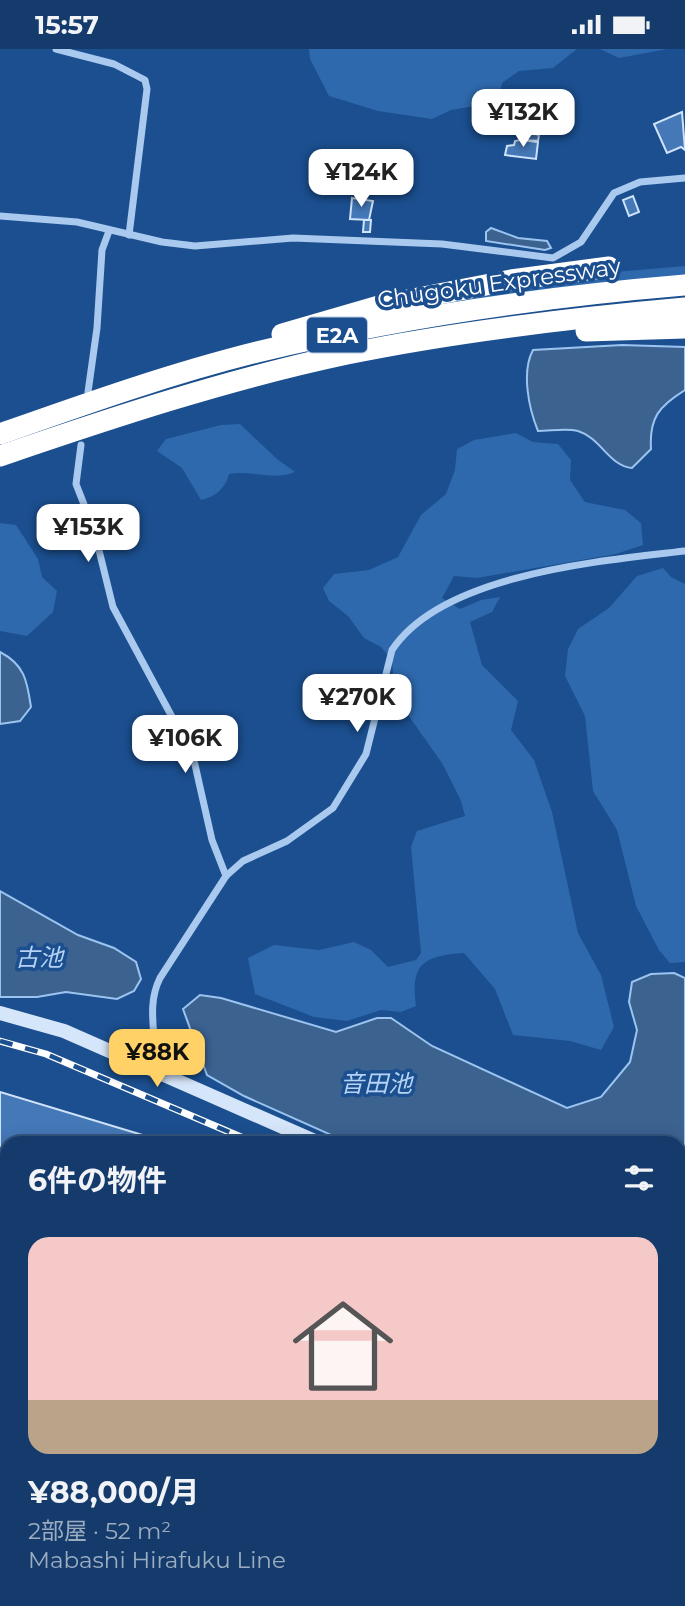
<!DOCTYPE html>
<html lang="ja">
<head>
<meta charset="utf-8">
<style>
	:root { --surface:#143b6b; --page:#1d4271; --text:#f1f3f6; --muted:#9dadc1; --line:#33557e; --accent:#ffd166 }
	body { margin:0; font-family:Montserrat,"Noto Sans JP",sans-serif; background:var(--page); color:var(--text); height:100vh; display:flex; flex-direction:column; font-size:26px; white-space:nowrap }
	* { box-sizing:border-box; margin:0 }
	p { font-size:23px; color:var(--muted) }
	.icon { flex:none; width:38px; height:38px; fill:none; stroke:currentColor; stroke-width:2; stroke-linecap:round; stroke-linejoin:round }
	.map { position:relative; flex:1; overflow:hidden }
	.drawer { position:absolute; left:0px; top:1087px; width:686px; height:471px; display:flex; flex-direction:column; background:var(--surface); border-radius:21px 21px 0 0; box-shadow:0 4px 18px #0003,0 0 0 2px var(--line) }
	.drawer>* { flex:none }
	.price { position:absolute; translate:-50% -60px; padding:0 16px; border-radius:14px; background:#fff; color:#222; font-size:23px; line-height:46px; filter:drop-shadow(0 2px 4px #0008) }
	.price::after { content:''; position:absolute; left:50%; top:42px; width:21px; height:16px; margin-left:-10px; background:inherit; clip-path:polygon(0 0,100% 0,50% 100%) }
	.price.current { background:var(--accent); color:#111 }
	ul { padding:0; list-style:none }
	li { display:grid; align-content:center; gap:14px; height:371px; padding:0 28px }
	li+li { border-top:2px solid var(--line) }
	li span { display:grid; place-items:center; height:217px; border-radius:21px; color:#555 }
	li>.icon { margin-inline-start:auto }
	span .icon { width:126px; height:126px; fill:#fffc; stroke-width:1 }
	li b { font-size:30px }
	h2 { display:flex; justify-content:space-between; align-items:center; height:84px; padding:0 28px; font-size:30px }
	.status { display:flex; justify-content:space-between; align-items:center; height:49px; padding:0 35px; background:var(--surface); direction:ltr }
	.status svg { height:19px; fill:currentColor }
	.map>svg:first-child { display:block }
	.green { fill:#2e69ad }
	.water { fill:#3c6290; stroke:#9cc4f0; stroke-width:2 }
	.building { fill:#4478b7; stroke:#cfe3fa; stroke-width:2 }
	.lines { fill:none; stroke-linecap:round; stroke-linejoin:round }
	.minor { stroke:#a9c9ee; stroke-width:7 }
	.secondary { stroke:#d6e6fa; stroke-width:14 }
	.motorway { stroke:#fff; stroke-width:21 }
	.rail-casing { stroke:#fff; stroke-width:7 }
	.rail { stroke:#1b4f8f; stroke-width:4.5; stroke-dasharray:13; stroke-linecap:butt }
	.labels { text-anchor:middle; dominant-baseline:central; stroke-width:7; stroke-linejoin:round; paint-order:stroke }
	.shield { fill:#1b4f8f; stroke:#bbcadd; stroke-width:2 }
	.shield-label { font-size:21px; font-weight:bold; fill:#fff }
	.street-label { font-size:23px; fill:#fff; stroke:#1b4f8f }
	.water-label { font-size:24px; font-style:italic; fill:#b5d3f5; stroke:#1b4f8f }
</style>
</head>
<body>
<div class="status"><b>15:57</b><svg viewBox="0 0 49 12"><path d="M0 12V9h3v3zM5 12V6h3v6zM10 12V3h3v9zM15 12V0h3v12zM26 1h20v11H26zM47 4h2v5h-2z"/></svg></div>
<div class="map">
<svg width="685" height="1557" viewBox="0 0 685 1557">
	<rect width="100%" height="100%" fill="#1b4f8f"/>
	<g class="green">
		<path d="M309,0H577L553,19L519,22L502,34L498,53L451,61L432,70L378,62L329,47L310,10Z"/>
		<path d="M600,0H667L619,9Z"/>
		<path d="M685,217V228L371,268L591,225Z"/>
		<path d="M240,375L277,410L295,423C274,432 251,421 229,425C226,439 215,448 201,451L182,419L157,402L166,390L221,376Z"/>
		<path d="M516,384L533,393L558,395L571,411L570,431L585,453L625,461L641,474L643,496L616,505L477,529L454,527L442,549L460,560L481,551L500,548L492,563L470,573L482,616L518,652L511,681L534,711L552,763L578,884L601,926L614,978L601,1001L570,992L513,986L495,940L464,904C425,907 410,913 416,957L401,963L381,961L347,972L314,968L255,945L248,909L274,896L319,901L354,893L371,901L388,918L416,911L421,904L411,798L417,782L465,767L461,752L442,714L401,656L394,639L392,611L381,598L364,589L348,567L329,552L323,539L334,525L369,521L398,508L421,466L446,445L455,421L457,400L474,391Z"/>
		<path d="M0,474L16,476L38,510L42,528L57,542L53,563L27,587L0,582Z"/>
		<path d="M663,519L671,528L685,535V913L670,914L659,901L636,857L617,781L593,742L585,667L565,627L568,600L578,580L609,559L637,527Z"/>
		<path d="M0,1225H7V1403L0,1396Z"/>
		<path d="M0,1428L7,1434V1550H522L523,1557H0Z"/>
		<path d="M679,1546L685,1557H549L548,1551L679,1550Z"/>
	</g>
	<g class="water">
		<path d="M491,179L518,189L547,192L551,199L545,201L486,192V183Z"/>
		<path d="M622,296L685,298V341C659,357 649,369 651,400L632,419C609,417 601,389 578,382C566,379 551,382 538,382C529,360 521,323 533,301Z"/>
		<path d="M0,603C25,616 27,632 31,658L20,672L0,675Z"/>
		<path d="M0,842L78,886L114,899L136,913L141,930L134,942L117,950L66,943L37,948H0Z"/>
		<path d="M674,924L685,929V1201L679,1205V1094H349L244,1047L207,1026L183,960L200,946L221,949L336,983L377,969H391L432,997L567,1059L601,1048L630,1013L637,981L629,953L632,933L651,925Z"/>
	</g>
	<g class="building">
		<path d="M682,63L685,101L681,98L667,104L654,75Z"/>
		<path d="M527,83L539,86L538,92L526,91Z"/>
		<path d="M520,91L538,93L536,110L505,106L507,97L514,96L515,92Z"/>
		<path d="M633,147L639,163L629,167L623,151Z"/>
		<path d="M352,149L373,152L369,171L350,170Z"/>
		<path d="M364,171H371L370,183H363Z"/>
		<path d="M0,1043L169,1094H7V1115L0,1113Z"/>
		<path d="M0,1119L7,1121V1193L0,1187Z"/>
	</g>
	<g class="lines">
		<g class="minor">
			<path d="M56,0L114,15L145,31L147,40L129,186"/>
			<path d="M0,167L77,173L162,193L195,197L293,189L442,195L553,209L581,193L614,144L640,133L685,129"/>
			<path d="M88,343L97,279L102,201L109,182"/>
			<path d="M81,396L76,435L94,481L113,558L193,707L212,791L226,827"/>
			<path d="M154,1020C158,988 145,959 160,929L226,827L243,812L287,792L333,759L366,705L392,601C442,525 600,512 685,502"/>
			<path d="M679,1237L685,1233"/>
			<path d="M0,1413L7,1420"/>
			<path d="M542,1550V1557"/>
		</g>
		<g class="secondary">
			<path d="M0,964L64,982L319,1094"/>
			<path d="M679,1290L685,1292"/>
		</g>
		<g class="motorway">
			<path d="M586,282L685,279"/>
			<path d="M282,285L382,256L511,231L609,218"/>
			<path d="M0,385C85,355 169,325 257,303C397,269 541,248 685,236"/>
			<path d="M0,407C114,368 229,330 347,305C459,282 572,269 685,259"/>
		</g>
		<defs>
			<g id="rail">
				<path d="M0,992L46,1005L255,1094"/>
				<path d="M679,1339L685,1342"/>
			</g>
		</defs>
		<use href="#rail" class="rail-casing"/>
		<use href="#rail" class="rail"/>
	</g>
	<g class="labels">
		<rect class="shield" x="307" y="268.5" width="60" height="35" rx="5"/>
		<g class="shield-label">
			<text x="337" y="286">E2A</text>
		</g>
		<g class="street-label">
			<text transform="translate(499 234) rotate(-8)">Chugoku Expressway</text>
		</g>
		<g class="water-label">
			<text x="39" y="908">古池</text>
			<text x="376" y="1034">音田池</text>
		</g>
	</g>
</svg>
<b class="price" style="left:523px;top:100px">¥132K</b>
<b class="price" style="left:361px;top:160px">¥124K</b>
<b class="price" style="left:88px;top:515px">¥153K</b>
<b class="price" style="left:357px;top:685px">¥270K</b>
<b class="price" style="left:185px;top:726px">¥106K</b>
<b class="price current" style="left:157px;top:1040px">¥88K</b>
<section class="drawer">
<h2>6件の物件<svg class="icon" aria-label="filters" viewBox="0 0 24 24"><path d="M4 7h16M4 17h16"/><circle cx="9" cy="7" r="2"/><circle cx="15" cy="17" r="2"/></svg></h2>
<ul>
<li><span style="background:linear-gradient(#f6c9c9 75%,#b9a48a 0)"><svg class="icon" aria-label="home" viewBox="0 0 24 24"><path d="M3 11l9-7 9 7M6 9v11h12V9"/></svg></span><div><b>¥88,000/月</b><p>2部屋 · 52 m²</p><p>Mabashi Hirafuku Line</p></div></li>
</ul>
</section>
</div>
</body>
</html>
